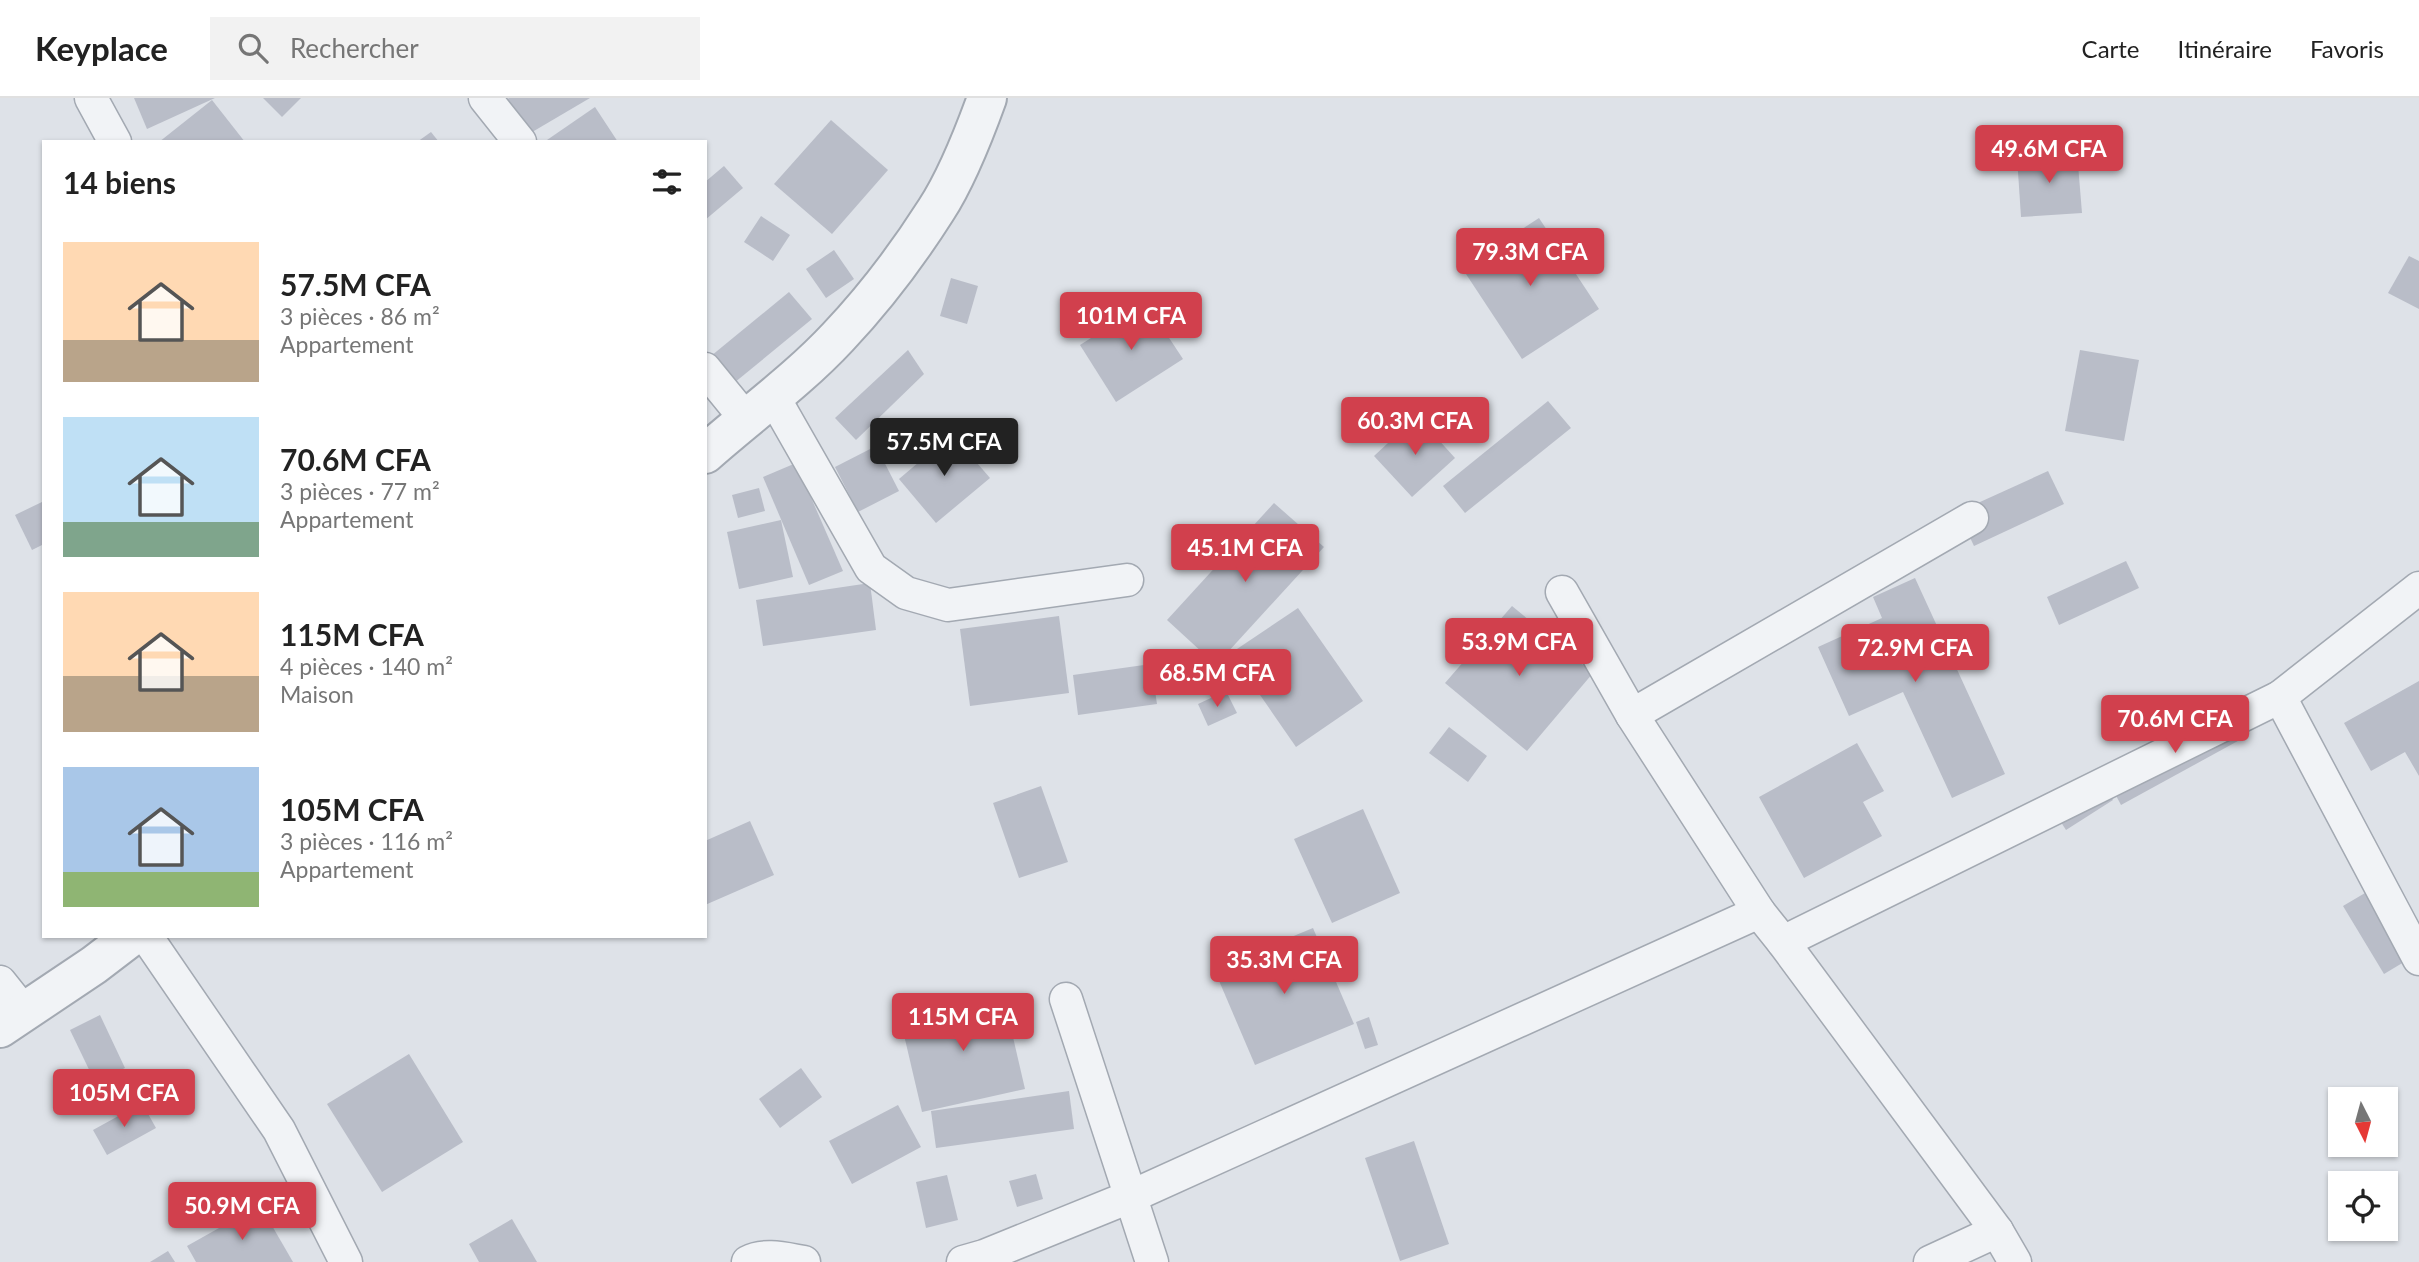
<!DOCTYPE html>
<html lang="fr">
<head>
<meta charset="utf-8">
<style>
	:root { --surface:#fff; --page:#f2f2f2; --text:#222; --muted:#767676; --line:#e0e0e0; --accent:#d1404d }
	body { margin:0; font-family:Lato,sans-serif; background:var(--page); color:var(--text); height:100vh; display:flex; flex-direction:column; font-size:26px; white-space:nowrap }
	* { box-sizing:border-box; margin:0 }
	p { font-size:23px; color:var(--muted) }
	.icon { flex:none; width:38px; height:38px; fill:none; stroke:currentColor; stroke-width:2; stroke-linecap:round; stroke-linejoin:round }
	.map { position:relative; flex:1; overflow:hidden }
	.side { position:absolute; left:42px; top:42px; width:665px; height:798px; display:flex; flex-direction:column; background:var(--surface); border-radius:0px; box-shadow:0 2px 5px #0004 }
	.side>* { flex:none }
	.needle { width:46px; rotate:174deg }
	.controls { position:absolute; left:2328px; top:989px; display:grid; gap:14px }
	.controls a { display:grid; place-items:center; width:70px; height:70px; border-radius:0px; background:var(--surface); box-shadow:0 2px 5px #0004; font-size:35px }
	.price { position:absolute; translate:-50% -60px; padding:0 16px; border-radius:7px; background:var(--accent); color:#fff; font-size:23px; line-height:46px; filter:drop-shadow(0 2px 4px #0008) }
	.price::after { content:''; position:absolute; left:50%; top:42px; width:21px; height:16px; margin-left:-10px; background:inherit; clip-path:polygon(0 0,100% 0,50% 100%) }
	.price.on { background:#222; color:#fff }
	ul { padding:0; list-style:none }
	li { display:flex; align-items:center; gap:21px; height:175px; padding:0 21px }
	li span { display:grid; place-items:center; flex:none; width:196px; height:140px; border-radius:0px; color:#555 }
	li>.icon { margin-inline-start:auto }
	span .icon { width:84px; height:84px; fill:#fffc; stroke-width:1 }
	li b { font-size:30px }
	h2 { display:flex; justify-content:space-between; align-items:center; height:84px; padding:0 21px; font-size:30px }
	header { display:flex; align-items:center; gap:42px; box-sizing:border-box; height:98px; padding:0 35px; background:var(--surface); border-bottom:2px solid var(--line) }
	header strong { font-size:33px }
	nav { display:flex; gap:38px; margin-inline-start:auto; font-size:24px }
	.search { width:490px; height:63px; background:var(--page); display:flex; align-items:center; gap:18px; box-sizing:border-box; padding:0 24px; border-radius:0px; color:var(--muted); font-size:26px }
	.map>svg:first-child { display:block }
	.building { fill:#b9bdc8 }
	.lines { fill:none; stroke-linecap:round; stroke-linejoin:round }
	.minor-casing { stroke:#a3a9b2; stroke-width:35 }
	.tertiary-casing { stroke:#a3a9b2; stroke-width:42 }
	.minor { stroke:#f1f3f6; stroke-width:32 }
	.tertiary { stroke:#f1f3f6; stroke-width:38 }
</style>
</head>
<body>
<header>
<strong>Keyplace</strong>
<div class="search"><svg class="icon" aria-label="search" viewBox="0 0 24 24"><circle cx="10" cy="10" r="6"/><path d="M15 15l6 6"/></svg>Rechercher</div>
<nav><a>Carte</a><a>Itinéraire</a><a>Favoris</a></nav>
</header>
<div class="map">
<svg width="2419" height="1164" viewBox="0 0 2419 1164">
	<rect width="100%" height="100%" fill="#dee2e8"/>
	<g class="building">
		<path d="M134,0H215L147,31Z"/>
		<path d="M263,0H301L282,19Z"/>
		<path d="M509,0H590L522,40L501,5Z"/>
		<path d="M212,2L245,44H159Z"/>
		<path d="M595,9L618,44H548L547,42Z"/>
		<path d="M831,22L888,72L832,136L774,86Z"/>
		<path d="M431,34L439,44H417Z"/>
		<path d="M2077,54L2082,115L2021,119L2017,59Z"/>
		<path d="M724,68L743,90L705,122V84Z"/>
		<path d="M761,118L790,137L773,163L744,144Z"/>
		<path d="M1539,120L1599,211L1522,261L1462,170Z"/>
		<path d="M834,152L854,181L826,200L806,171Z"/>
		<path d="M2409,158L2419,163V211L2388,195Z"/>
		<path d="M951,180L978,188L967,226L940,218Z"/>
		<path d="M789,194L812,221L734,285L711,258Z"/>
		<path d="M1146,205L1183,261L1116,304L1080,247Z"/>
		<path d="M908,252L924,276L856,342L835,320Z"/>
		<path d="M2080,252L2139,262L2124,343L2065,333Z"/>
		<path d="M1548,303L1571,330L1465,415L1443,388Z"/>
		<path d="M1417,318L1455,360L1412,399L1374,358Z"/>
		<path d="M952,336L990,380L936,425L899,381Z"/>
		<path d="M876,348L899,393L858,414L835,369Z"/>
		<path d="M796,365L843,473L809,487L763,379Z"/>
		<path d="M2048,373L2064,406L1974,448L1958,414Z"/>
		<path d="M759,390L765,413L738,420L732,397Z"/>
		<path d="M44,403V446L32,452L15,417Z"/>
		<path d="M1274,405L1324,449L1216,567L1167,522Z"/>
		<path d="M781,422L793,479L739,491L727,434Z"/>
		<path d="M2126,463L2139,490L2059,527L2047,499Z"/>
		<path d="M1915,480L2005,676L1952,700L1903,594L1849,618L1818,549L1882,520L1873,499Z"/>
		<path d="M870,485L876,532L763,548L756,502Z"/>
		<path d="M1512,508L1593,575L1527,653L1445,585Z"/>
		<path d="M1298,510L1363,603L1296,649L1231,555Z"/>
		<path d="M1059,518L1069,595L970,608L960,531Z"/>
		<path d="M1151,566L1157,606L1078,617L1073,577Z"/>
		<path d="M2419,583V678L2405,654L2371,673L2344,625Z"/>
		<path d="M1226,593L1237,615L1208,628L1198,606Z"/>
		<path d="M2230,607L2247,638L2121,707L2104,675Z"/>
		<path d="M1449,629L1487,658L1468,684L1429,655Z"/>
		<path d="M1857,645L1884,693L1863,704L1882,738L1804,780L1759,699Z"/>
		<path d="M2099,680L2113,702L2066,732L2052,710Z"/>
		<path d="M1041,688L1068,764L1019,780L993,705Z"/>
		<path d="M1363,711L1400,795L1332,825L1294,741Z"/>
		<path d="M750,723L774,777L705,807V743Z"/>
		<path d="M2382,785L2419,855L2384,876L2343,808Z"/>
		<path d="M1313,830L1354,926L1255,967L1214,871Z"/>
		<path d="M1003,896L1025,991L922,1014L900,920Z"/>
		<path d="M100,917L125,970L95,984L70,932Z"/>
		<path d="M1369,919L1378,947L1365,951L1356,924Z"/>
		<path d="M409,956L463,1044L382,1094L327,1006Z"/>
		<path d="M801,970L822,999L780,1030L759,1001Z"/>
		<path d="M1069,993L1074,1031L936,1050L931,1013Z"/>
		<path d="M142,1005L156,1030L107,1057L93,1032Z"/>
		<path d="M898,1007L921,1049L852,1086L829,1043Z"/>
		<path d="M1414,1043L1449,1146L1400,1163L1365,1060Z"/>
		<path d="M1036,1076L1043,1101L1017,1109L1009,1083Z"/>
		<path d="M947,1077L958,1122L926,1130L916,1084Z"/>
		<path d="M260,1107L293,1164H196L187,1148Z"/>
		<path d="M512,1121L537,1164H479L469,1146Z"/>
		<path d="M168,1153L175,1164H150Z"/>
	</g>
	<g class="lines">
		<defs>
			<g id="minor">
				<path d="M91,0L115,44"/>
				<path d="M485,0L520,44"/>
				<path d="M705,271L745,320"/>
				<path d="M774,300L871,470L906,495L948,507L1127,482"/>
				<path d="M1562,494L1632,617L1759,814L1783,844L1997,1133L2015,1164"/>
				<path d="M2280,599L2419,861"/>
				<path d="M1632,617L1972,420"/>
				<path d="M146,838L279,1032L346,1164"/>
				<path d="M1783,844L2280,599L2419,490"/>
				<path d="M0,884L24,914"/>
				<path d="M1066,901L1152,1164"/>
				<path d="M748,1164C764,1155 786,1161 804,1164"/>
				<path d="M963,1164L984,1158L1132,1098L1759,814"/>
				<path d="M1930,1164L1997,1133"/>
			</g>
			<g id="tertiary">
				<path d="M705,356C749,317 798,282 838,239C874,201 908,156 936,112C957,80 974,36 987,0"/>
				<path d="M0,930L94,867L132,838"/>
			</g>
		</defs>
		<use href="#minor" class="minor-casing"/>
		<use href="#tertiary" class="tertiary-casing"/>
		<use href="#minor" class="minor"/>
		<use href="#tertiary" class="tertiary"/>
	</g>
</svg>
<div class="controls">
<a><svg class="needle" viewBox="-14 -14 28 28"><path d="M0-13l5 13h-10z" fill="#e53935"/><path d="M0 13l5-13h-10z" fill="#767676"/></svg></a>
<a><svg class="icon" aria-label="locate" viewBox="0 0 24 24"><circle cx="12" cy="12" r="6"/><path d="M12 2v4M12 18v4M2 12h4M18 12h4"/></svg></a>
</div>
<b class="price" style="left:2049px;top:87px">49.6M CFA</b>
<b class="price" style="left:1530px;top:190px">79.3M CFA</b>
<b class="price" style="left:1131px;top:254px">101M CFA</b>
<b class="price" style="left:1415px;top:359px">60.3M CFA</b>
<b class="price on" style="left:944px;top:380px">57.5M CFA</b>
<b class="price" style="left:1245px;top:486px">45.1M CFA</b>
<b class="price" style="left:1519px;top:580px">53.9M CFA</b>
<b class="price" style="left:1915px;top:586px">72.9M CFA</b>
<b class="price" style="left:1217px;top:611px">68.5M CFA</b>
<b class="price" style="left:2175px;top:657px">70.6M CFA</b>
<b class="price" style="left:1284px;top:898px">35.3M CFA</b>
<b class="price" style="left:963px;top:955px">115M CFA</b>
<b class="price" style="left:124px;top:1031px">105M CFA</b>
<b class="price" style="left:242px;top:1144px">50.9M CFA</b>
<section class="side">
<h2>14 biens<svg class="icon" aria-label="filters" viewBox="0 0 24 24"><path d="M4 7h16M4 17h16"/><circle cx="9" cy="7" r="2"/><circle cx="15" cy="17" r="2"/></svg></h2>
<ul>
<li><span style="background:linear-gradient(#ffd9b3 70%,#b9a48a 0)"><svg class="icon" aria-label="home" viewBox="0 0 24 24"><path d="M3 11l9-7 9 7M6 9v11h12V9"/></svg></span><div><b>57.5M CFA</b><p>3 pièces · 86 m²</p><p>Appartement</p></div></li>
<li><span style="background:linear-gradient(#bfe0f5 75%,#7fa58c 0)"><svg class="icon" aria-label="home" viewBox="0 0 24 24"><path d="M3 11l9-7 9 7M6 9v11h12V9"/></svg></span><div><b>70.6M CFA</b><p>3 pièces · 77 m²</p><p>Appartement</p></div></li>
<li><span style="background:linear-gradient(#ffd9b3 60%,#b9a48a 0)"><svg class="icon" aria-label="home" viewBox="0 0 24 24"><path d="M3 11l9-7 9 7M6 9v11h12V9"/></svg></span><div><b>115M CFA</b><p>4 pièces · 140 m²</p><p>Maison</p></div></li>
<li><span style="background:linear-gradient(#a9c7e8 75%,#8fb573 0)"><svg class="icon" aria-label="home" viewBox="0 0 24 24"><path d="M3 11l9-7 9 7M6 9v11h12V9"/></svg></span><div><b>105M CFA</b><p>3 pièces · 116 m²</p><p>Appartement</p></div></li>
</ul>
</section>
</div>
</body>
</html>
